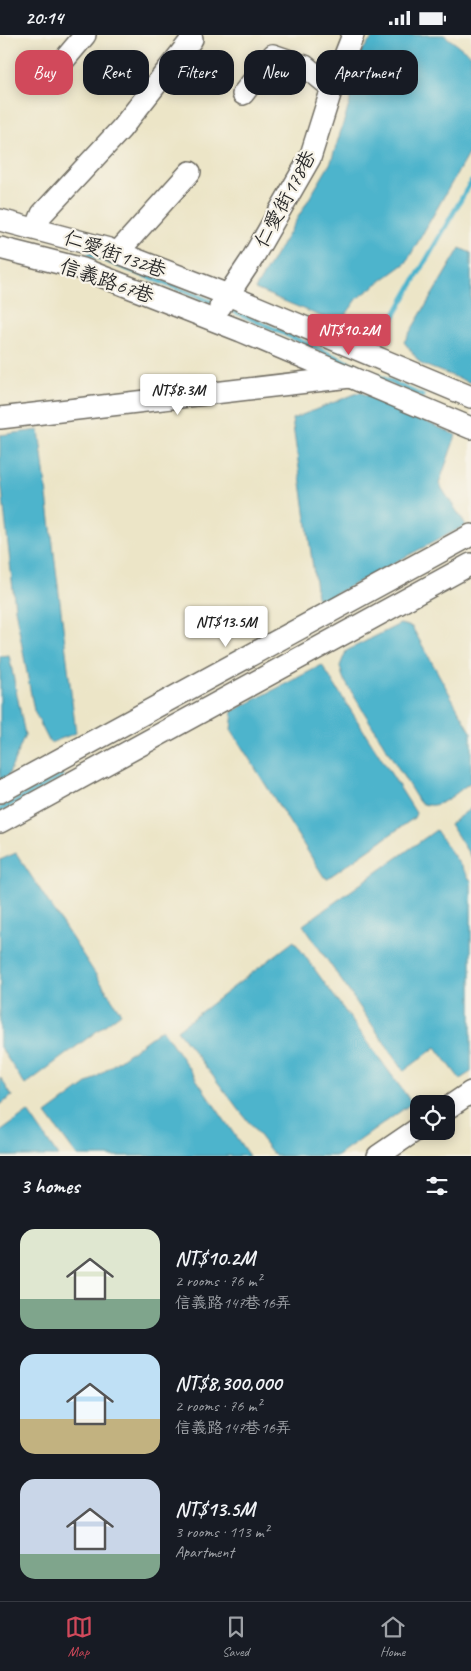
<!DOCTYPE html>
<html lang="en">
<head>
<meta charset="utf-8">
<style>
	:root { --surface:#171b24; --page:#20242c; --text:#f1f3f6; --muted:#9ea1a6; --line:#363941; --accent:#d1495b }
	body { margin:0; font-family:Caveat,"LXGW WenKai TC",sans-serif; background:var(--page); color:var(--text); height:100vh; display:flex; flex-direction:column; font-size:19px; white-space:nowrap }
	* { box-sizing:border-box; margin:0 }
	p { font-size:16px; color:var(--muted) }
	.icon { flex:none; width:28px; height:28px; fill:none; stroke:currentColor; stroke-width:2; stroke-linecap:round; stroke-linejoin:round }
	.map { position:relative; height:1121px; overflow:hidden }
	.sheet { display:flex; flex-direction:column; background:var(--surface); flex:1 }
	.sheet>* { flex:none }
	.banner { position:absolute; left:15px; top:15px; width:441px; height:45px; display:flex; gap:10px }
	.tools { position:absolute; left:410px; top:1060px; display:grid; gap:10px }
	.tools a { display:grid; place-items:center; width:45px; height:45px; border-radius:10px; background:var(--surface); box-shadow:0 2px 12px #0003; font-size:25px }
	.price { position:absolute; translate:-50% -42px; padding:0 11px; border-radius:5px; background:#fff; color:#222; font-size:16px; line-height:32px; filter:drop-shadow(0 1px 2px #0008) }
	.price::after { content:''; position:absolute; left:50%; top:30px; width:15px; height:11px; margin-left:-8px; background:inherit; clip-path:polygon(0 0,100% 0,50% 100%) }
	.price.current { background:var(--accent); color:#fff }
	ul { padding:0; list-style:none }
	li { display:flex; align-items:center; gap:15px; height:125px; padding:0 20px }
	li span { display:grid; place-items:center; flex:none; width:140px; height:100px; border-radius:15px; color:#555 }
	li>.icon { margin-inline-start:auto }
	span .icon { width:60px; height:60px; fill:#fffc; stroke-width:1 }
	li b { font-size:21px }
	h2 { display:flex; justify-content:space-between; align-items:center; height:60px; padding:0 20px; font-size:21px }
	.pill { padding:0 18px; border-radius:15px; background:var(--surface); box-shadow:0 2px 12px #0003; font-size:18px; line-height:45px }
	.pill.current { background:var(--accent); color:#fff }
	.status { display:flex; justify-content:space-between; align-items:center; height:35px; padding:0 25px; background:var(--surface); direction:ltr }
	.status svg { height:14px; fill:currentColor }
	.dock { display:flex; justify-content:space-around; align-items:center; height:70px; border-top:1px solid var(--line); background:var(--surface); font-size:14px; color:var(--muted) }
	.dock a { display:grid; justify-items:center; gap:2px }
	.dock .current { color:var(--accent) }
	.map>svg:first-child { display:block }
	.water { fill:#4db4cc; stroke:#3c707c }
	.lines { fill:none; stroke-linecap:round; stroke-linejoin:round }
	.stream { stroke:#4db4cc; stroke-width:5 }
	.minor-casing { stroke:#6f6c62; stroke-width:24 }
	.minor { stroke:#fff; stroke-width:21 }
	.labels { text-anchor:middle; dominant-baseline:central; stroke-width:4.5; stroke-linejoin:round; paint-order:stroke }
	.street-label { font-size:20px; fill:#2b2b2b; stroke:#f7f3e8 }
</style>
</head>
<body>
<div class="status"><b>20:14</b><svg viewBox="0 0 49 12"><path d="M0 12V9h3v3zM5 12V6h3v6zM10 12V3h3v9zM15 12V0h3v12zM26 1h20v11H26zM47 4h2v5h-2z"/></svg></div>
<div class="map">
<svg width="471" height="1121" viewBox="0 0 471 1121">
	<rect width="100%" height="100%" fill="#f7f3e8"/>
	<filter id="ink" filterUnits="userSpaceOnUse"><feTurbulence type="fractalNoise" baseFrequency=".02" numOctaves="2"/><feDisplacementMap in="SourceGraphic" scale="10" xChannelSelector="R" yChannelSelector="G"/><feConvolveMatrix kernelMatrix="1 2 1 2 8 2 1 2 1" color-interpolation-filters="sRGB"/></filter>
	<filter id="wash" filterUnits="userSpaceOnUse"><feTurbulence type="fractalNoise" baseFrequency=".0096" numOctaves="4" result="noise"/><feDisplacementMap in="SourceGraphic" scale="20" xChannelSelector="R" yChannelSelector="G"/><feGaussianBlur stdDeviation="1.12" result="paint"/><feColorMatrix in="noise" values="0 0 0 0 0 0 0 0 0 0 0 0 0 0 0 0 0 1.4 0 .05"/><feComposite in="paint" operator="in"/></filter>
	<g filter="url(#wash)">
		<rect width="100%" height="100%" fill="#ece5c7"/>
		<g class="water">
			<path d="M375,0H444L471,20V114L406,228L358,263L339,289L255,254L331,127L349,70L361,17Z"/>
			<path d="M460,213L471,218V348L421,329L404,307Z"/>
			<path d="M360,357L456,400L439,449L466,490L318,568L292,384Z"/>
			<path d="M39,395L76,698L50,708L34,676L15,573L0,436V400Z"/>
			<path d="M400,589L412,592L471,697V747C455,758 438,778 419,767L343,643L340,631L346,616Z"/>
			<path d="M9,620L25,700L8,741L0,745V621Z"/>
			<path d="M322,630L416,778L414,783L328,843L324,842L231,695L233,676Z"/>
			<path d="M471,773V822L450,789Z"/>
			<path d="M436,795L471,846V1037L460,1044L436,1012L404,1036L303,890Z"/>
			<path d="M16,818L121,978L25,1050L0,1012V825Z"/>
			<path d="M294,906L412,1068L338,1121H275L177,995Z"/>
			<path d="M162,994L249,1121H77L46,1079Z"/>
			<path d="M0,1042L12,1061L0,1070Z"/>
			<path d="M28,1077L58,1121H0V1097Z"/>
		</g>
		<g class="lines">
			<g class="stream">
				<path d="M90,219L217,269"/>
				<path d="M225,272L422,361"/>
				<path d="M374,316L471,147"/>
				<path d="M0,775L61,741"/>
			</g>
		</g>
	</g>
	<g filter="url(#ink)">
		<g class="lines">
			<defs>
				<g id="minor">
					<path d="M64,25L85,0"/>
					<path d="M243,59L273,20L305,31L332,53"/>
					<path d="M0,185L109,214L228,260L471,362"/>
					<path d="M36,194L42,179L121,94L192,4"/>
					<path d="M0,213L83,234L241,296L471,393"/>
					<path d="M118,217L190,137"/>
					<path d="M220,272L252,224L310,123L332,53L353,0"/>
					<path d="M0,383L350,342"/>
					<path d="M0,757L471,500"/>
					<path d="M0,787L471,529"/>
					<path d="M446,1074L471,1057"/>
					<path d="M378,1121L419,1093"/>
				</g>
			</defs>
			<use href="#minor" class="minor-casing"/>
			<use href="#minor" class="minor"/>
		</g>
	</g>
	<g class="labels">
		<g class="street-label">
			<text transform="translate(285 164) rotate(-62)">仁愛街178巷</text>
			<text transform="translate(115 219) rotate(19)">仁愛街132巷</text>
			<text transform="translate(107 246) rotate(19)">信義路67巷</text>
		</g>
	</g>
</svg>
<div class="tools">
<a><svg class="icon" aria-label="locate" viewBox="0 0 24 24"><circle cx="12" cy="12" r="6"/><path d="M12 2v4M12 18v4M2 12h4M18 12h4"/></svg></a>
</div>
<b class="price current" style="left:349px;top:321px">NT$10.2M</b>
<b class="price" style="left:178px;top:381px">NT$8.3M</b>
<b class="price" style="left:226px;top:613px">NT$13.5M</b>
<div class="banner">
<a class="pill current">Buy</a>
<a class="pill">Rent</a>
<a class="pill">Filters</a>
<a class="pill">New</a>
<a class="pill">Apartment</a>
</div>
</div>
<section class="sheet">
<h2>3 homes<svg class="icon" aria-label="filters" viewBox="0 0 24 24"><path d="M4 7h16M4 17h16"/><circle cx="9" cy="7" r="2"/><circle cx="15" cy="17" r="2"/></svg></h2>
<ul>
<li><span style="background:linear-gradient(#dfe7d0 70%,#7fa58c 0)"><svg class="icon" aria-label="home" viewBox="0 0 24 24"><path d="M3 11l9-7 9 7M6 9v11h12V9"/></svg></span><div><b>NT$10.2M</b><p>2 rooms · 76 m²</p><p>信義路147巷16弄</p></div></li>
<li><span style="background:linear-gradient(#bfe0f5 65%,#c2b280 0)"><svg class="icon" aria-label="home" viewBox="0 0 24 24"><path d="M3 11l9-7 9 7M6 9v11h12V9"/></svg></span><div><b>NT$8,300,000</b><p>2 rooms · 76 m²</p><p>信義路147巷16弄</p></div></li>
<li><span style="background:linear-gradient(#c9d6e8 75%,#7fa58c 0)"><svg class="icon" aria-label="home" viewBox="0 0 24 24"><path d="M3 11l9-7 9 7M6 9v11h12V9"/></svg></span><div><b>NT$13.5M</b><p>3 rooms · 113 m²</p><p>Apartment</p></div></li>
</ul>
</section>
<nav class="dock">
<a class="current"><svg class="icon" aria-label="map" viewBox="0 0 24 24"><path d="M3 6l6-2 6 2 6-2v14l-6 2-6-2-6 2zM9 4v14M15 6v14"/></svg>Map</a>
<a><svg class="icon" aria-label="saved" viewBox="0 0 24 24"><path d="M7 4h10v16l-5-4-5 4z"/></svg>Saved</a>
<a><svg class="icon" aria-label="home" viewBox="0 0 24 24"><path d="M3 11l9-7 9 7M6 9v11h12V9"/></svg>Home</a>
</nav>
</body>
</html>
